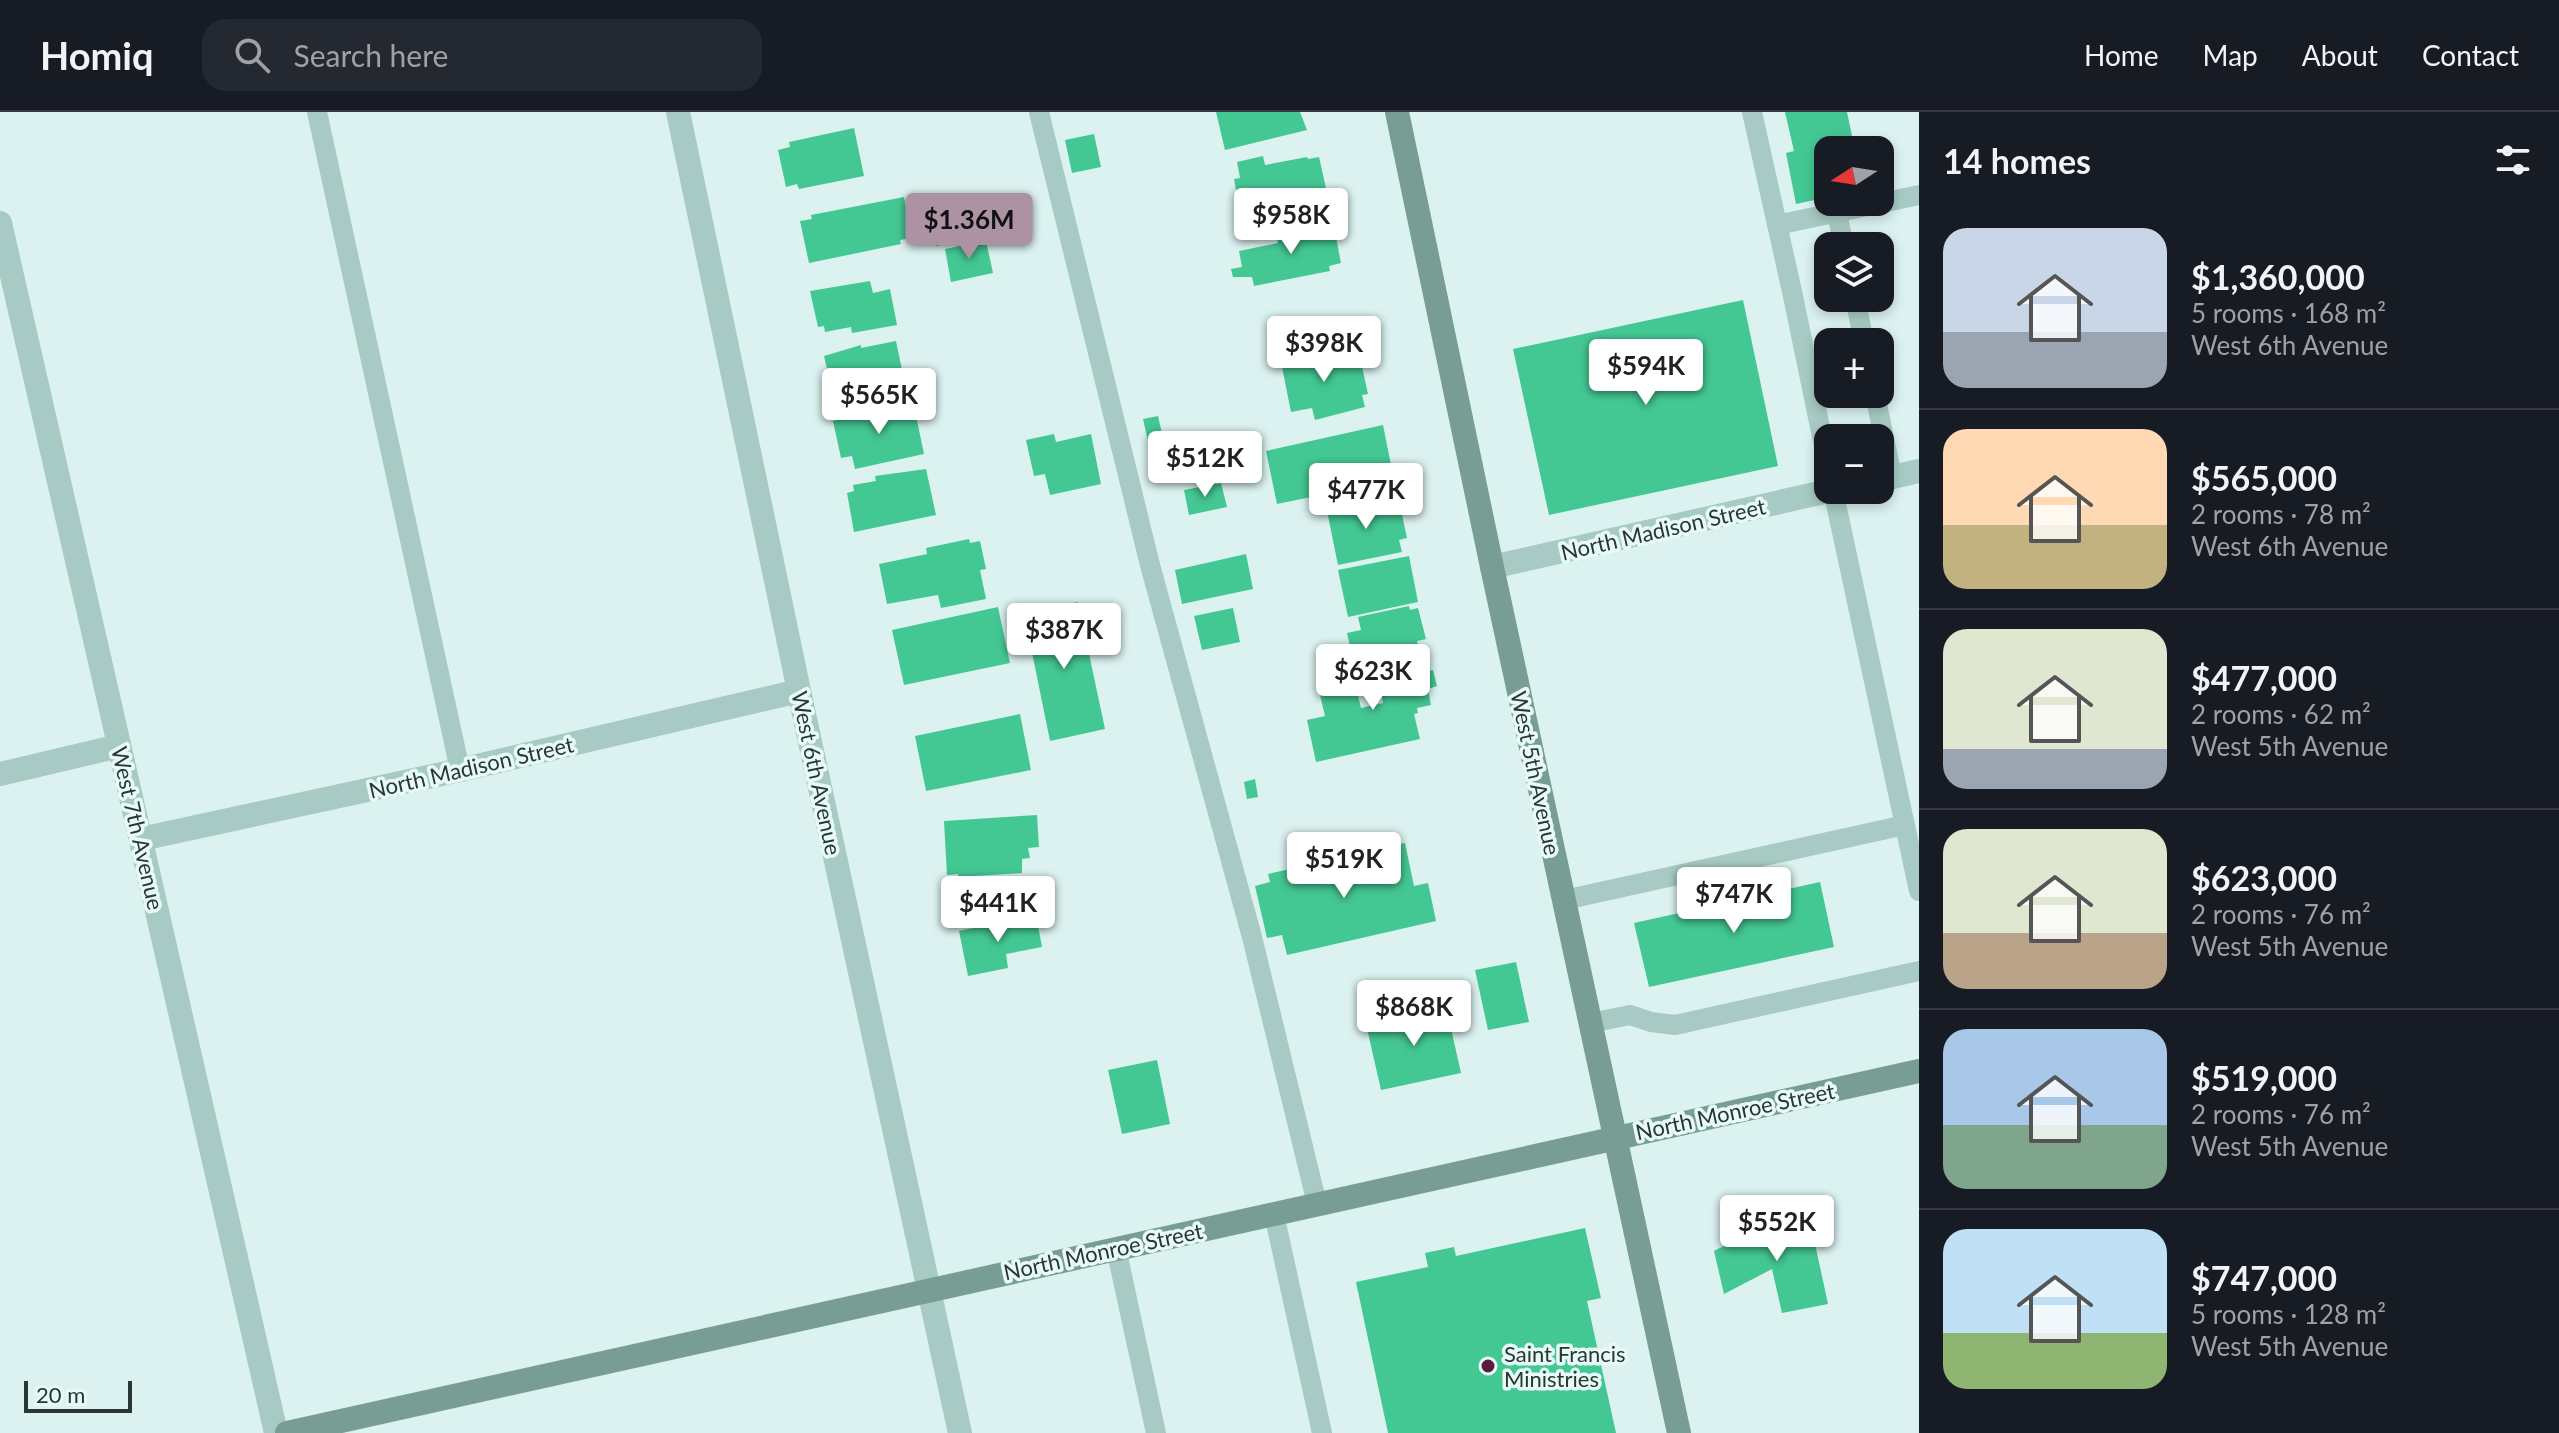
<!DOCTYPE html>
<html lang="en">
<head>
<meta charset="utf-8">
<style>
	:root { --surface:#171b24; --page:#242831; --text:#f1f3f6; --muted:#9ea1a6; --line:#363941; --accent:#ad92a4 }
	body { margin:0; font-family:Lato,sans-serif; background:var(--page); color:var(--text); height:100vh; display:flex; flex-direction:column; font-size:30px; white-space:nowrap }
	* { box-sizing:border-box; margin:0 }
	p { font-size:26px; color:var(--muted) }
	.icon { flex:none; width:44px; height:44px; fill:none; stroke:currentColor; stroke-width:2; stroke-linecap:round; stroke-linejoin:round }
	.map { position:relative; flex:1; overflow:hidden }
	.panel { display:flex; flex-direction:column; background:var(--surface); width:640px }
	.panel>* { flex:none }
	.needle { width:52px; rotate:258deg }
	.buttons { position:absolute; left:1814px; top:24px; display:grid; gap:16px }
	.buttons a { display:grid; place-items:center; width:80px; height:80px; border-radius:16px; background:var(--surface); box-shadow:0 4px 12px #0003; font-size:40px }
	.scale { position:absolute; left:24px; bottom:20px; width:108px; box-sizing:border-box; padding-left:8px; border:4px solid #283732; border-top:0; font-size:22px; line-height:28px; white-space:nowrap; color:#283732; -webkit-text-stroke:6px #e8faf8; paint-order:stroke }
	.price { position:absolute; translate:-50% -68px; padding:0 18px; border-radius:8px; background:#fff; color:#222; font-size:26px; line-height:52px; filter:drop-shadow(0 2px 4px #0008) }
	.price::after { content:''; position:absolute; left:50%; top:48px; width:24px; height:18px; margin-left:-12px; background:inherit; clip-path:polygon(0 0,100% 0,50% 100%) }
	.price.current { background:var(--accent); color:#111 }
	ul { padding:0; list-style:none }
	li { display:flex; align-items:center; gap:24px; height:200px; padding:0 24px }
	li+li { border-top:2px solid var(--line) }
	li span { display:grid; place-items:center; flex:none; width:224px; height:160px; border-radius:24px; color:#555 }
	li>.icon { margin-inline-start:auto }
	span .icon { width:96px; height:96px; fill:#fffc; stroke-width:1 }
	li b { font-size:34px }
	h2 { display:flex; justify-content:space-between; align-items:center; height:96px; padding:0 24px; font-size:34px }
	header { display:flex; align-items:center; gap:48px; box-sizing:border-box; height:112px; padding:0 40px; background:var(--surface); border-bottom:2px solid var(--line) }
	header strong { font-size:38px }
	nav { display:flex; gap:44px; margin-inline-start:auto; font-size:28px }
	.search { width:560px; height:72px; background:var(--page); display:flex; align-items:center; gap:20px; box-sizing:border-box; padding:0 28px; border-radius:24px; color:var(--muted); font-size:30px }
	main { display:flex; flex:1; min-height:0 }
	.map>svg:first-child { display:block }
	.building { fill:#44c893 }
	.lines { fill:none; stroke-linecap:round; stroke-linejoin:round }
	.lane { stroke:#a7cbc4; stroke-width:20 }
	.street { stroke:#a7cbc4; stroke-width:24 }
	.secondary { stroke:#789e94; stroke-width:24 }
	.poi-dot { fill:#591c40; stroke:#e8faf8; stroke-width:3 }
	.labels { text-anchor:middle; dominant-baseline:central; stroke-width:7; stroke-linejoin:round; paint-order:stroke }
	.street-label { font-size:22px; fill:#283732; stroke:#e8faf8 }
	.poi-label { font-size:22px; fill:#283732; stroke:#e8faf8; text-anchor:start }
</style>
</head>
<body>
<header>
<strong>Homiq</strong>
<div class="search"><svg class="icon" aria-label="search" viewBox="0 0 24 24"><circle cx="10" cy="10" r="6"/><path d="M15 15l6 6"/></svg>Search here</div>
<nav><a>Home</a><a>Map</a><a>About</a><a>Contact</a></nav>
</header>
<main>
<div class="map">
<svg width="1919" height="1321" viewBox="0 0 1919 1321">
	<rect width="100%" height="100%" fill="#dbf2f0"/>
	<g class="building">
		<path d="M1216,0H1300L1307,18L1225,38Z"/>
		<path d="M1785,0H1847L1855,38H1828V85L1796,92L1786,41L1794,39Z"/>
		<path d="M854,16L864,64L799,77L797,72L786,75L778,38L790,35L789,30Z"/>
		<path d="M1094,22L1101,55L1072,61L1065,28Z"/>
		<path d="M1263,44L1265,53L1307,45L1308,47L1319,45L1328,85L1316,87L1317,90L1271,99L1269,87L1239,94L1234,67L1240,66L1237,50Z"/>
		<path d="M971,82L979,125L936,134L928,90Z"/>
		<path d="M904,85L912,126L900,128L901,132L809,151L800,109L812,107L811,103Z"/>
		<path d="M1322,113L1323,117L1334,115L1341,151L1329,154L1330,159L1254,174L1252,165H1233L1231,157L1242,155L1239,139L1278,131L1276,123Z"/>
		<path d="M986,129L993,161L951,170L945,137Z"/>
		<path d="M870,169L873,181L890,177L897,213L852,221L851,215L825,220L824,214L818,215L810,179Z"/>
		<path d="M1743,188L1778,354L1549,403L1513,237Z"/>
		<path d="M896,229L906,277L835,292L824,244L861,233V236Z"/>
		<path d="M1329,238L1331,248L1354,244L1355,251L1361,250L1368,282L1362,283L1365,295L1315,308L1312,296L1291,300L1280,245Z"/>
		<path d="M888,293L889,299L914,294L924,342L855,357L852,344L841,346L833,309L863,302V299Z"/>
		<path d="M1158,304L1163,326L1148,329L1143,307Z"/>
		<path d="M1383,313L1394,368L1277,392L1266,339Z"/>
		<path d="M1054,322L1056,330L1091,322L1101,372L1050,383L1045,362L1034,364L1026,328Z"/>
		<path d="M926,357L936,403L854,420L847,381L854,379L853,373L876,369L875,364Z"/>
		<path d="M1221,371L1227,395L1189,403L1184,378Z"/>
		<path d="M1390,386L1392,400L1401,398L1407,426L1399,428L1402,440L1338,453L1327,399Z"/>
		<path d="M969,427L970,431L980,429L986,457L980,458L986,487L941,496L938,483L887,492L879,452L927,442L926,436Z"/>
		<path d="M1246,442L1253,477L1182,492L1175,458Z"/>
		<path d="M1409,444L1418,490L1348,505L1338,458Z"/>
		<path d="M1078,490L1105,617L1050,629L1024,501Z"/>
		<path d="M1409,494L1410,498L1418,496L1426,527L1417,529L1420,540L1370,551L1369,546L1353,549L1347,521L1361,518L1358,505Z"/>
		<path d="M998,495L1010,551L904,573L892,518Z"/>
		<path d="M1233,496L1240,530L1202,538L1194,504Z"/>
		<path d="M1421,545L1425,560L1433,558L1437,574L1428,577L1431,593L1417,596L1418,601L1414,602L1420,627L1316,650L1307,608L1325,604L1320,583L1356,575L1361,596L1383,591L1381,579L1370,582L1365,560L1376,557V555Z"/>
		<path d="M1020,602L1031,658L926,679L915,624Z"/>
		<path d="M1255,667L1258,685L1247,687L1244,670Z"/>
		<path d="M1037,703L1039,735L1028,736L1030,746L1022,747V761L958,765V762L947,763L944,709Z"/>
		<path d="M1405,731L1414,774L1428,771L1436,809L1287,843L1282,823L1267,826L1255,774L1270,770L1268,762Z"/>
		<path d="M1820,770L1834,835L1649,875L1634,811Z"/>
		<path d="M1036,803L1042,835L1006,842L1008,856L968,864L959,819Z"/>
		<path d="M1516,850L1529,910L1488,918L1475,858Z"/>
		<path d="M1446,894L1461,961L1381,978L1366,912Z"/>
		<path d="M1157,948L1170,1012L1122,1022L1108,958Z"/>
		<path d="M1809,1104L1828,1192L1782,1201L1772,1157L1724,1182L1714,1139L1762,1115Z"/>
		<path d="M1585,1116L1601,1186L1587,1189L1616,1321H1388L1356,1170L1428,1155L1425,1141L1454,1135L1456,1144Z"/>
	</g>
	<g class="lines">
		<g class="lane">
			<path d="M317,0L460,658"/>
			<path d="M1039,0L1150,453L1252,825L1317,1092"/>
			<path d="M1752,0L1793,184L1828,354"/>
			<path d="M1837,101L1844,134"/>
			<path d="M1777,113L1919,83"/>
			<path d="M1855,186L1864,230"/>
			<path d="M1875,282L1892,365"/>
			<path d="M1833,378L1919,779"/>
			<path d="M1564,788L1905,713"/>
			<path d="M1590,911L1630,903L1651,910L1675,913L1919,859"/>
			<path d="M1274,1102L1322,1321"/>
			<path d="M1116,1136L1156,1321"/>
		</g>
		<g class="street">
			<path d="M678,0L799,579L960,1321"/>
			<path d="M0,111L276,1321"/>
			<path d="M1880,368L1919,359"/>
			<path d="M1492,455L1833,378"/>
			<path d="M0,662L119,634"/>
			<path d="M141,727L460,658L799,579"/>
		</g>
		<g class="secondary">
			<path d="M1397,0L1492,455L1679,1321"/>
			<path d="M287,1321L1919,959"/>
		</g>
	</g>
	<circle class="poi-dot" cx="1488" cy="1254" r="8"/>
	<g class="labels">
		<g class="street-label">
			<text transform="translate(1663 417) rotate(-13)">North Madison Street</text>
			<text transform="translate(471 655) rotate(-13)">North Madison Street</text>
			<text transform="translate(817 661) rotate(78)">West 6th Avenue</text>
			<text transform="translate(1536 661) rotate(78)">West 5th Avenue</text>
			<text transform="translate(138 716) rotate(77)">West 7th Avenue</text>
			<text transform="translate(1735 999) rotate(-12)">North Monroe Street</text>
			<text transform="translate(1103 1139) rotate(-12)">North Monroe Street</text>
		</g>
		<g class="poi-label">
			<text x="1504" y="1241">Saint Francis<tspan x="1504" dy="25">Ministries</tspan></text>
		</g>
	</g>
</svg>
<div class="buttons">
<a><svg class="needle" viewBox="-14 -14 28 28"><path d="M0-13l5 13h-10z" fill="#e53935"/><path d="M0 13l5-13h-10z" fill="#9ea1a6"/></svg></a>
<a><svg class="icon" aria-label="layers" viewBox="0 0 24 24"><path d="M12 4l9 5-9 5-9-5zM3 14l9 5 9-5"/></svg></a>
<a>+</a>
<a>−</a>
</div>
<div class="scale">20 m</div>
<b class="price" style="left:1291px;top:144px">$958K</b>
<b class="price current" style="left:969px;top:149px">$1.36M</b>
<b class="price" style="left:1324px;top:272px">$398K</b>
<b class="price" style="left:1646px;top:295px">$594K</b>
<b class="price" style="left:879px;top:324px">$565K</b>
<b class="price" style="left:1205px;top:387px">$512K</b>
<b class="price" style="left:1366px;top:419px">$477K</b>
<b class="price" style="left:1064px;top:559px">$387K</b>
<b class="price" style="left:1373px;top:600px">$623K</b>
<b class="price" style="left:1344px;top:788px">$519K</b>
<b class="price" style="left:1734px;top:823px">$747K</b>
<b class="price" style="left:998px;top:832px">$441K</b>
<b class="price" style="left:1414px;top:936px">$868K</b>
<b class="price" style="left:1777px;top:1151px">$552K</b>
</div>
<section class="panel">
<h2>14 homes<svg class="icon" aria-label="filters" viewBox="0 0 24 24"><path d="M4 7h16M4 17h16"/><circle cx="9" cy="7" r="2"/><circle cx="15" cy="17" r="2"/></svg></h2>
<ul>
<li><span style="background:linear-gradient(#c9d6e8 65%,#9aa5b1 0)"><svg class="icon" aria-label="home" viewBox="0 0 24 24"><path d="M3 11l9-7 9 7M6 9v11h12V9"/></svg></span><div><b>$1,360,000</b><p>5 rooms · 168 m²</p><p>West 6th Avenue</p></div></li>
<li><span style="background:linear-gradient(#ffd9b3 60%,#c2b280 0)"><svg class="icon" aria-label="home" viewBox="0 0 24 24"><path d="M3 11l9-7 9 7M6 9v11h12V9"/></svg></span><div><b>$565,000</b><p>2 rooms · 78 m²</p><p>West 6th Avenue</p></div></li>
<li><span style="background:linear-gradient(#dfe7d0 75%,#9aa5b1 0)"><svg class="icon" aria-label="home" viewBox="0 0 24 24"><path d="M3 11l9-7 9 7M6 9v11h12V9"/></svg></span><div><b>$477,000</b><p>2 rooms · 62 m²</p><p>West 5th Avenue</p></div></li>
<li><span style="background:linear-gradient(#dfe7d0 65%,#b9a48a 0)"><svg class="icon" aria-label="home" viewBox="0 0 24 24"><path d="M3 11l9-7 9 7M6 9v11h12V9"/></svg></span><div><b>$623,000</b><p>2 rooms · 76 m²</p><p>West 5th Avenue</p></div></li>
<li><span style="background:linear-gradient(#a9c7e8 60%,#7fa58c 0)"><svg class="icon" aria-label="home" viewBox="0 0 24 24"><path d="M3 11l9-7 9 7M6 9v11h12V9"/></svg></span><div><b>$519,000</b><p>2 rooms · 76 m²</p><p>West 5th Avenue</p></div></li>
<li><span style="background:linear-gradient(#bfe0f5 65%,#8fb573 0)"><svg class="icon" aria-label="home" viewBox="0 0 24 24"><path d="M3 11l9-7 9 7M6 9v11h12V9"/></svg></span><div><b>$747,000</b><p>5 rooms · 128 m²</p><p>West 5th Avenue</p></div></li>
</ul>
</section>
</main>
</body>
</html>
